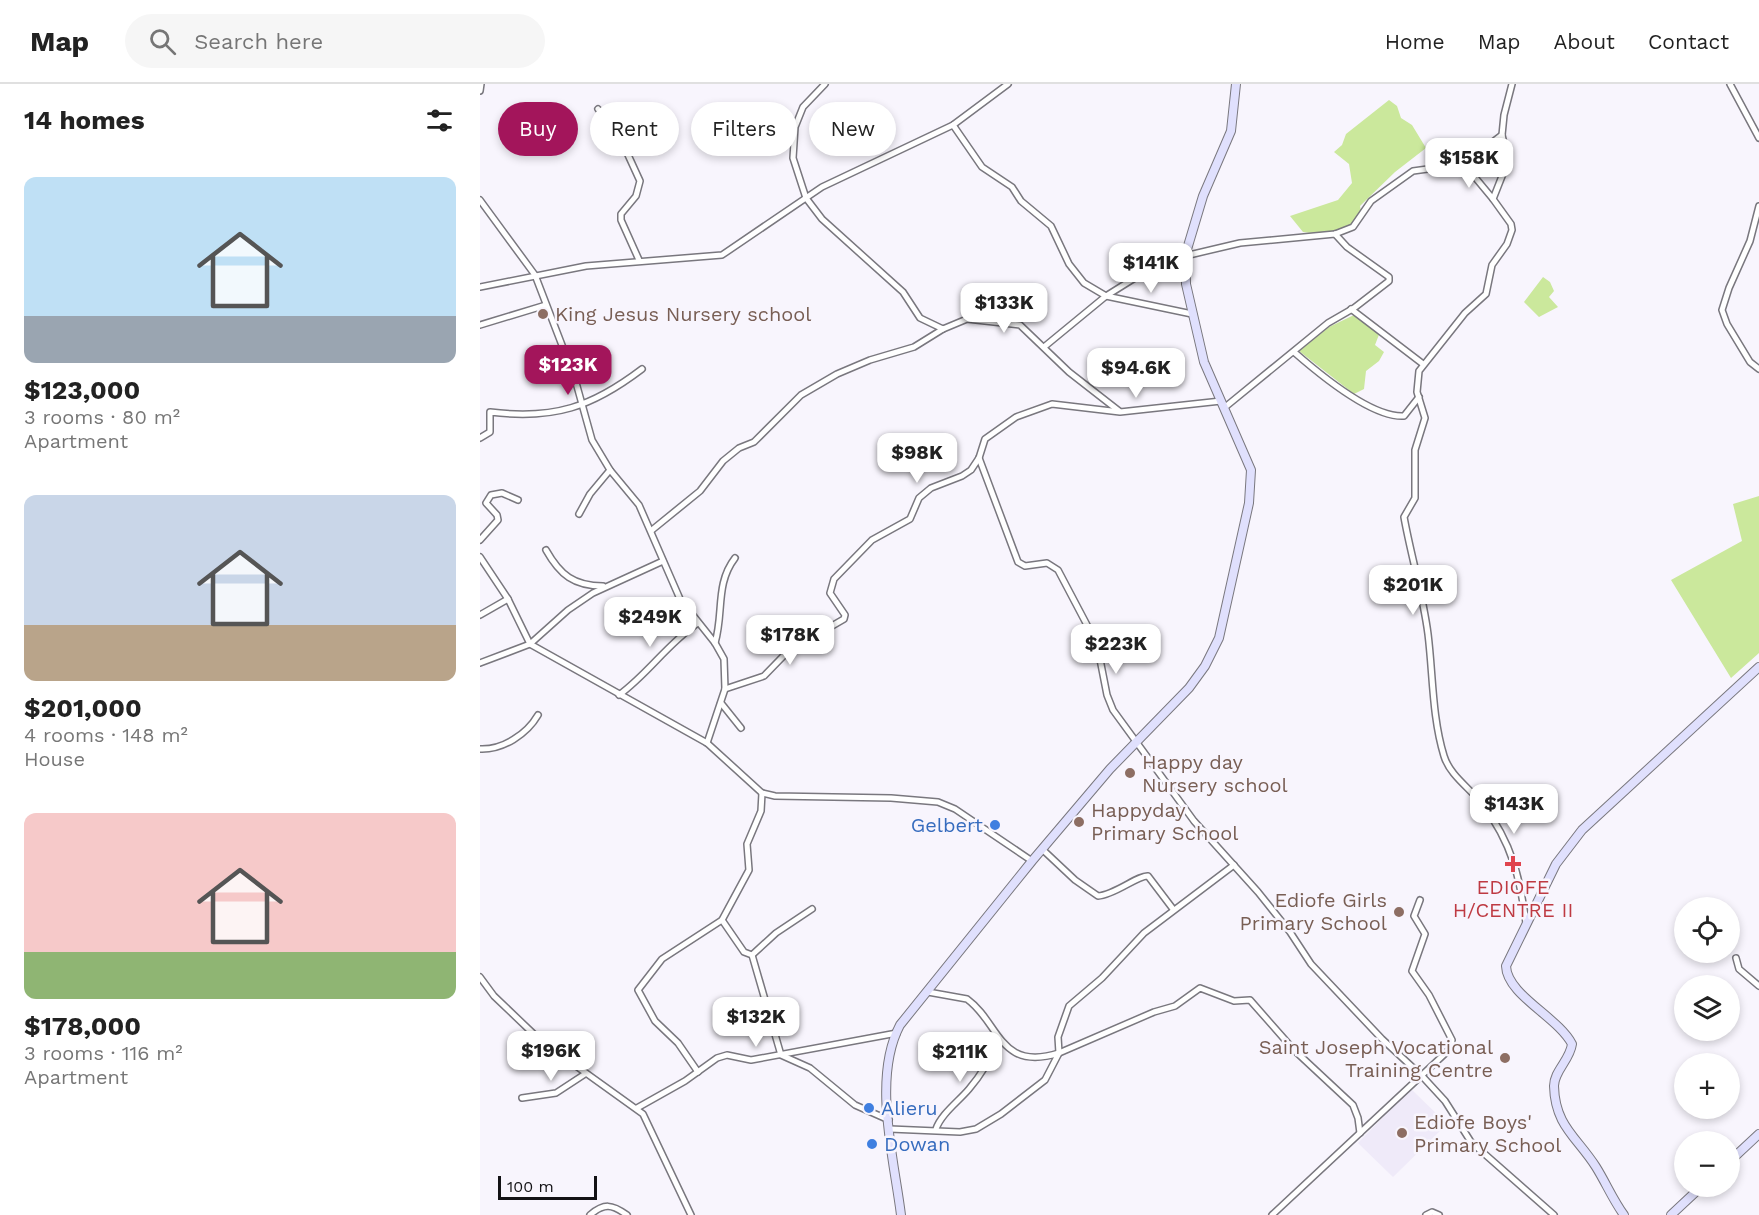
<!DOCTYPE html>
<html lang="en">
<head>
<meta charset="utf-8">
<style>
	:root { --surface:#fff; --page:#f6f6f6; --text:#222; --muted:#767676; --line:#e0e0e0; --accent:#a3155b }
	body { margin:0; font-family:"Work Sans",sans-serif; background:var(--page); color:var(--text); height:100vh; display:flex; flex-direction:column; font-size:22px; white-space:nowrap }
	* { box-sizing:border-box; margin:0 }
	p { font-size:20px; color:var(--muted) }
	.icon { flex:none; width:33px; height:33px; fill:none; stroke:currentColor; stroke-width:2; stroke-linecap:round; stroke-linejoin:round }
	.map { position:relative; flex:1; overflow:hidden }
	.drawer { display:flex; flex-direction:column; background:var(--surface); width:480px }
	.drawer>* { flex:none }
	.top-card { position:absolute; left:18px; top:18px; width:570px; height:54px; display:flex; gap:12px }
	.controls { position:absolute; left:1194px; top:813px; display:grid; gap:12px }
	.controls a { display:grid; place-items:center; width:66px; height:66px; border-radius:50%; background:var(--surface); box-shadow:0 3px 9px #0003; font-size:30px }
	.scale { position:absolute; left:18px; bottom:15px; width:99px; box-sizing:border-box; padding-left:6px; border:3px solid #131215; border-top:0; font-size:16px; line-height:21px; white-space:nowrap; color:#131215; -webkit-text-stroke:4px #f8f5fd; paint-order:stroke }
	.price { position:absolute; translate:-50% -51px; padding:0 14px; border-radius:12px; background:#fff; color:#222; font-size:20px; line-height:39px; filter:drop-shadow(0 2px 3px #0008) }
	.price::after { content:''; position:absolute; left:50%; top:36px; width:18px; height:14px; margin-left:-9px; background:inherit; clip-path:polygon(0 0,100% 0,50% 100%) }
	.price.on { background:var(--accent); color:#fff }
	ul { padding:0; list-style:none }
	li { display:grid; align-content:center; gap:12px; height:318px; padding:0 24px }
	li span { display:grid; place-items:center; height:186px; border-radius:12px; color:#555 }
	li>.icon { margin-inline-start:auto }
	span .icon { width:108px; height:108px; fill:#fffc; stroke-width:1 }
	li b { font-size:26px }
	h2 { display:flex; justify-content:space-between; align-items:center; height:72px; padding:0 24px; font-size:26px }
	.tag { padding:0 21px; border-radius:27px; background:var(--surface); box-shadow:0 3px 9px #0003; font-size:21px; line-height:54px }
	.tag.on { background:var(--accent); color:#fff }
	header { display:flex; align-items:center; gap:36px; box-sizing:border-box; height:84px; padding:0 30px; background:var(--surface); border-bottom:2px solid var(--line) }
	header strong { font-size:28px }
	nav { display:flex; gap:33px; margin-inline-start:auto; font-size:21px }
	.search { width:420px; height:54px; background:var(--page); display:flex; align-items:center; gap:15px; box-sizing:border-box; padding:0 21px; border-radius:33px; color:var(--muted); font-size:22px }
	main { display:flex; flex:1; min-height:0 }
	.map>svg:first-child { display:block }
	.built { fill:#efeaf9 }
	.green { fill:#cbe89c }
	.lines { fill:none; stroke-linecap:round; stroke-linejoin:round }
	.street-casing { stroke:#79777e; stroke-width:8 }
	.secondary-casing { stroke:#79777e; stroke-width:10 }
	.street { stroke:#fff; stroke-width:5 }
	.secondary { stroke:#e0e0fd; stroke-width:8 }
	.education-dot { fill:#8d6e63; stroke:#f8f5fd; stroke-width:2 }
	.shop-dot { fill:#3f7fe0; stroke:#f8f5fd; stroke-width:2 }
	.health-dot { fill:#e0444e; stroke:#f8f5fd; stroke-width:2 }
	.labels { text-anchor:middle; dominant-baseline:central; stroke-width:5; stroke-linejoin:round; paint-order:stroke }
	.education-label { font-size:20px; fill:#785e54; stroke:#f8f5fd; text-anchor:start }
	.shop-label { font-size:20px; fill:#366cbe; stroke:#f8f5fd; text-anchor:start }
	.health-label { font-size:20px; fill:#be3a42; stroke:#f8f5fd }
</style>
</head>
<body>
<header>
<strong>Map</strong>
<div class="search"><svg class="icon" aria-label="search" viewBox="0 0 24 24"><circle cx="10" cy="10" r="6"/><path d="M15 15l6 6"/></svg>Search here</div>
<nav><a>Home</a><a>Map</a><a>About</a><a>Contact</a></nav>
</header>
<main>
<section class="drawer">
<h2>14 homes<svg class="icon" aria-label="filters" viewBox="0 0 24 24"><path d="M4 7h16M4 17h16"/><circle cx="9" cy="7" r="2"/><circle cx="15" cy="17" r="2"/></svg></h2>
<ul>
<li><span style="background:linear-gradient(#bfe0f5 75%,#9aa5b1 0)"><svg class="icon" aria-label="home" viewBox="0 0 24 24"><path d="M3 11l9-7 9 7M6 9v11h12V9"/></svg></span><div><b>$123,000</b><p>3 rooms · 80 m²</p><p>Apartment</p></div></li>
<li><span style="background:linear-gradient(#c9d6e8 70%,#b9a48a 0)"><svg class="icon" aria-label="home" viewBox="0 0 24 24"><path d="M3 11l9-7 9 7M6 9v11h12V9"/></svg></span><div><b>$201,000</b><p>4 rooms · 148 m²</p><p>House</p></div></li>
<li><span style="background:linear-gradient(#f6c9c9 75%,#8fb573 0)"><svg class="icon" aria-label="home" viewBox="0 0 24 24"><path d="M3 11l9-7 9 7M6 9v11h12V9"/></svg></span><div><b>$178,000</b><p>3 rooms · 116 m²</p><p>Apartment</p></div></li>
</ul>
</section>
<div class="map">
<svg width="1279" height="1131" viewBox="0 0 1279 1131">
	<rect width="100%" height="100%" fill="#f8f5fd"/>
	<path class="built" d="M931,1005L967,1040L913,1093L878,1059Z"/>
	<g class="green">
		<path d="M909,16L917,22L921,34L932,41L946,64L915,88L880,122L882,132C866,147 844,151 823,148L810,132L858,116L872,99L869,80L854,68L862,61L866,50Z"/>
		<path d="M1063,193L1070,198L1074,207L1069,213L1078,223L1059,233L1044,218Z"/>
		<path d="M874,231L900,248L895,261L904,268L899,277L886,287L884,305L874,310L819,267L849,243Z"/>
		<path d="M1279,412V569L1251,594L1191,496L1262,457L1253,420Z"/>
	</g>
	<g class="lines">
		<defs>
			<g id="street">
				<path d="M345,0L323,23L315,43L313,74L326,114L342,135L423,208L440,234L463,245L487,235L540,241L589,288L639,327"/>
				<path d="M1250,0L1279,54"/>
				<path d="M0,7L1,0"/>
				<path d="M118,25L138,49L160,97L156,112L141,130V136L159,176"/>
				<path d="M473,41L502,83L532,103L541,117L571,142L589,180L604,199L626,212L712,230"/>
				<path d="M1022,51L1028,77L1013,115L1031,140L1032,146L1027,160L1012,181L1006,210L985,229L939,287L937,308L945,334L935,366V414L924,433C931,472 943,511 948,550C953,590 952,633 964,672C970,692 991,705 1003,721C1032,759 1040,794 1046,839"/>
				<path d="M984,80L1013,115"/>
				<path d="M0,116L55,191L95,295L112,356L130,386L159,421L200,515L235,559L244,575L245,605L227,659"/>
				<path d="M1279,122L1270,157L1249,204L1242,226L1247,240L1270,278L1279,285"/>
				<path d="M0,203L106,182L242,171L342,103L473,41L528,0"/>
				<path d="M871,225L943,280"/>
				<path d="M0,241L66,221"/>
				<path d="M564,263L626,212L690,172H705L760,159L855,150L873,143L891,117L933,87L984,80L1022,51L1024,31L1032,0"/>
				<path d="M814,268C838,289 891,334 924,332L939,313"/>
				<path d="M744,324L848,239L874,224L909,197V193L867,163L855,150"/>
				<path d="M0,354L10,348V328C74,336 112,323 162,285"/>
				<path d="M499,374L538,478L545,482L567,479L578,486L617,560L627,611L633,626L714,737L778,808L810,848L831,880L902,955L942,992L965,1017L991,1058L1074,1131"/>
				<path d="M99,430L110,410L130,386"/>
				<path d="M172,446L220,407L243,377L259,364L274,358L321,311L357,290L390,276L434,263L463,245"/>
				<path d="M0,456L18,436L17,431L6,419L11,411L22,409L38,416"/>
				<path d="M66,466C80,491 94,502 123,502"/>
				<path d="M0,473L28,515L50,560L227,659L282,709L295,712L411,714L458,718L475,725L552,777"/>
				<path d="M0,531L28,515"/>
				<path d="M235,559C244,529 235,500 255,474"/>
				<path d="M0,579L50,560L88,526L113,509L183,477"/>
				<path d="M245,605L284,592L318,557L345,546L364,535L365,531L350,509L354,495L392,456L430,435L439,414L451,404L482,392L491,386L499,374L505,355L536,333L572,320L640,328L741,317"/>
				<path d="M139,611C169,589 187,560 218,539"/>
				<path d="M241,619L261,644"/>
				<path d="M0,665C23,666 47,650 58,631"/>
				<path d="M562,765L595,796L618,812C635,811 658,791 668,792L693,825"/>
				<path d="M242,836L264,868L272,871L301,971L330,984L375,1021L409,1036"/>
				<path d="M272,871L296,849L332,825"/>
				<path d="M1256,874L1259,885L1279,902"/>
				<path d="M0,893L14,912L60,956L163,1030L211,1131"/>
				<path d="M448,908L487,915C520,939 519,988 579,969L674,928L695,922L720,904L754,917L770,916L814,966L873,1021L878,1034L880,1049"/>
				<path d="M218,988L198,959L175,937L158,906L182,875L242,836L269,786L267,760L281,727L282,709"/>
				<path d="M42,1014L76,1009L105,990"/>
				<path d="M157,1024L205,997L237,974L247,971L271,976L417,949"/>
				<path d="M410,1045L480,1048L496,1045L521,1030L565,996L579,969L578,953L589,922L622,894L664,849L754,781"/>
				<path d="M456,1045C461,1030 479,1017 489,1005C502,990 511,974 519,956"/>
				<path d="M110,1131C124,1119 132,1120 147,1131"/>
				<path d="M792,1131L971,964L972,956L949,911L932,887L945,850L934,832L940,816"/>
				<path d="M946,1131L952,1128L959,1131"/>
			</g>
			<g id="secondary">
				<path d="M1250,1077L1279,1050"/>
				<path d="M421,1131C414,1074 392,994 420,941L552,777L630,685L709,604L725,582L739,554L769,419L771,386L724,278L706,200L705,172L723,112L751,47L756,0"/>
				<path d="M1144,1131C1133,1116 1126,1099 1116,1083C1097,1053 1075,1042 1074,1002C1074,987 1090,976 1092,960C1078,933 1027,911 1026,882L1076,780L1102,746L1279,583"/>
				<path d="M1191,1131L1222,1102"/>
			</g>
		</defs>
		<use href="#street" class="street-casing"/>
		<use href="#secondary" class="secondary-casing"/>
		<use href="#street" class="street"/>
		<use href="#secondary" class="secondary"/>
	</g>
	<g class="education-dot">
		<circle cx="63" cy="230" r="6"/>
		<circle cx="650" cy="689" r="6"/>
		<circle cx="599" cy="738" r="6"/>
		<circle cx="919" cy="828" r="6"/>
		<circle cx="1025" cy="974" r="6"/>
		<circle cx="922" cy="1049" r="6"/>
	</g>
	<g class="shop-dot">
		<circle cx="515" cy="741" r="6"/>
		<circle cx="389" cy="1024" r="6"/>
		<circle cx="392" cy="1060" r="6"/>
	</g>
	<path class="health-dot" d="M1030 771h6v6h6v6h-6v6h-6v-6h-6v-6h6z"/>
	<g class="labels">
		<g class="education-label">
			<text x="75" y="230">King Jesus Nursery school</text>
			<text x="662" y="678">Happy day<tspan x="662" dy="23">Nursery school</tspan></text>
			<text x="611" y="726">Happyday<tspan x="611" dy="23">Primary School</tspan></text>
			<text x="907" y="816" text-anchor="end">Ediofe Girls<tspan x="907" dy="23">Primary School</tspan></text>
			<text x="1013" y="963" text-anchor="end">Saint Joseph Vocational<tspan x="1013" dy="23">Training Centre</tspan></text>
			<text x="934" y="1038">Ediofe Boys'<tspan x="934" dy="23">Primary School</tspan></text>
		</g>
		<g class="shop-label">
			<text x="503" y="741" text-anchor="end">Gelbert</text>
			<text x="401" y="1024">Alieru</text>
			<text x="404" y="1060">Dowan</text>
		</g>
		<g class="health-label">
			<text x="1033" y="803">EDIOFE<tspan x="1033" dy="23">H/CENTRE II</tspan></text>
		</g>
	</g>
</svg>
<div class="controls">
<a><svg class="icon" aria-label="locate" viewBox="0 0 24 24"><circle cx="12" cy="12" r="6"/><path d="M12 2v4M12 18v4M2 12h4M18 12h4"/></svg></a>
<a><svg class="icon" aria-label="layers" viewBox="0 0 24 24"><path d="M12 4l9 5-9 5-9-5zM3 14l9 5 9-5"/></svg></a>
<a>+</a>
<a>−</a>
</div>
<div class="scale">100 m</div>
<b class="price" style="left:989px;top:105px">$158K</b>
<b class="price" style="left:671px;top:210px">$141K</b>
<b class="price" style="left:524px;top:250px">$133K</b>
<b class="price on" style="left:88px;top:312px">$123K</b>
<b class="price" style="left:656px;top:315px">$94.6K</b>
<b class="price" style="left:437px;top:400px">$98K</b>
<b class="price" style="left:933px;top:532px">$201K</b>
<b class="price" style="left:170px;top:564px">$249K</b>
<b class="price" style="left:310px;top:582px">$178K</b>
<b class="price" style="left:636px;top:591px">$223K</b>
<b class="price" style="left:1034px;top:751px">$143K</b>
<b class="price" style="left:276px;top:964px">$132K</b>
<b class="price" style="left:71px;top:998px">$196K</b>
<b class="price" style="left:480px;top:999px">$211K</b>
<div class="top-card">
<a class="tag on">Buy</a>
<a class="tag">Rent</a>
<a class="tag">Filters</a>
<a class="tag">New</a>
</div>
</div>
</main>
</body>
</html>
